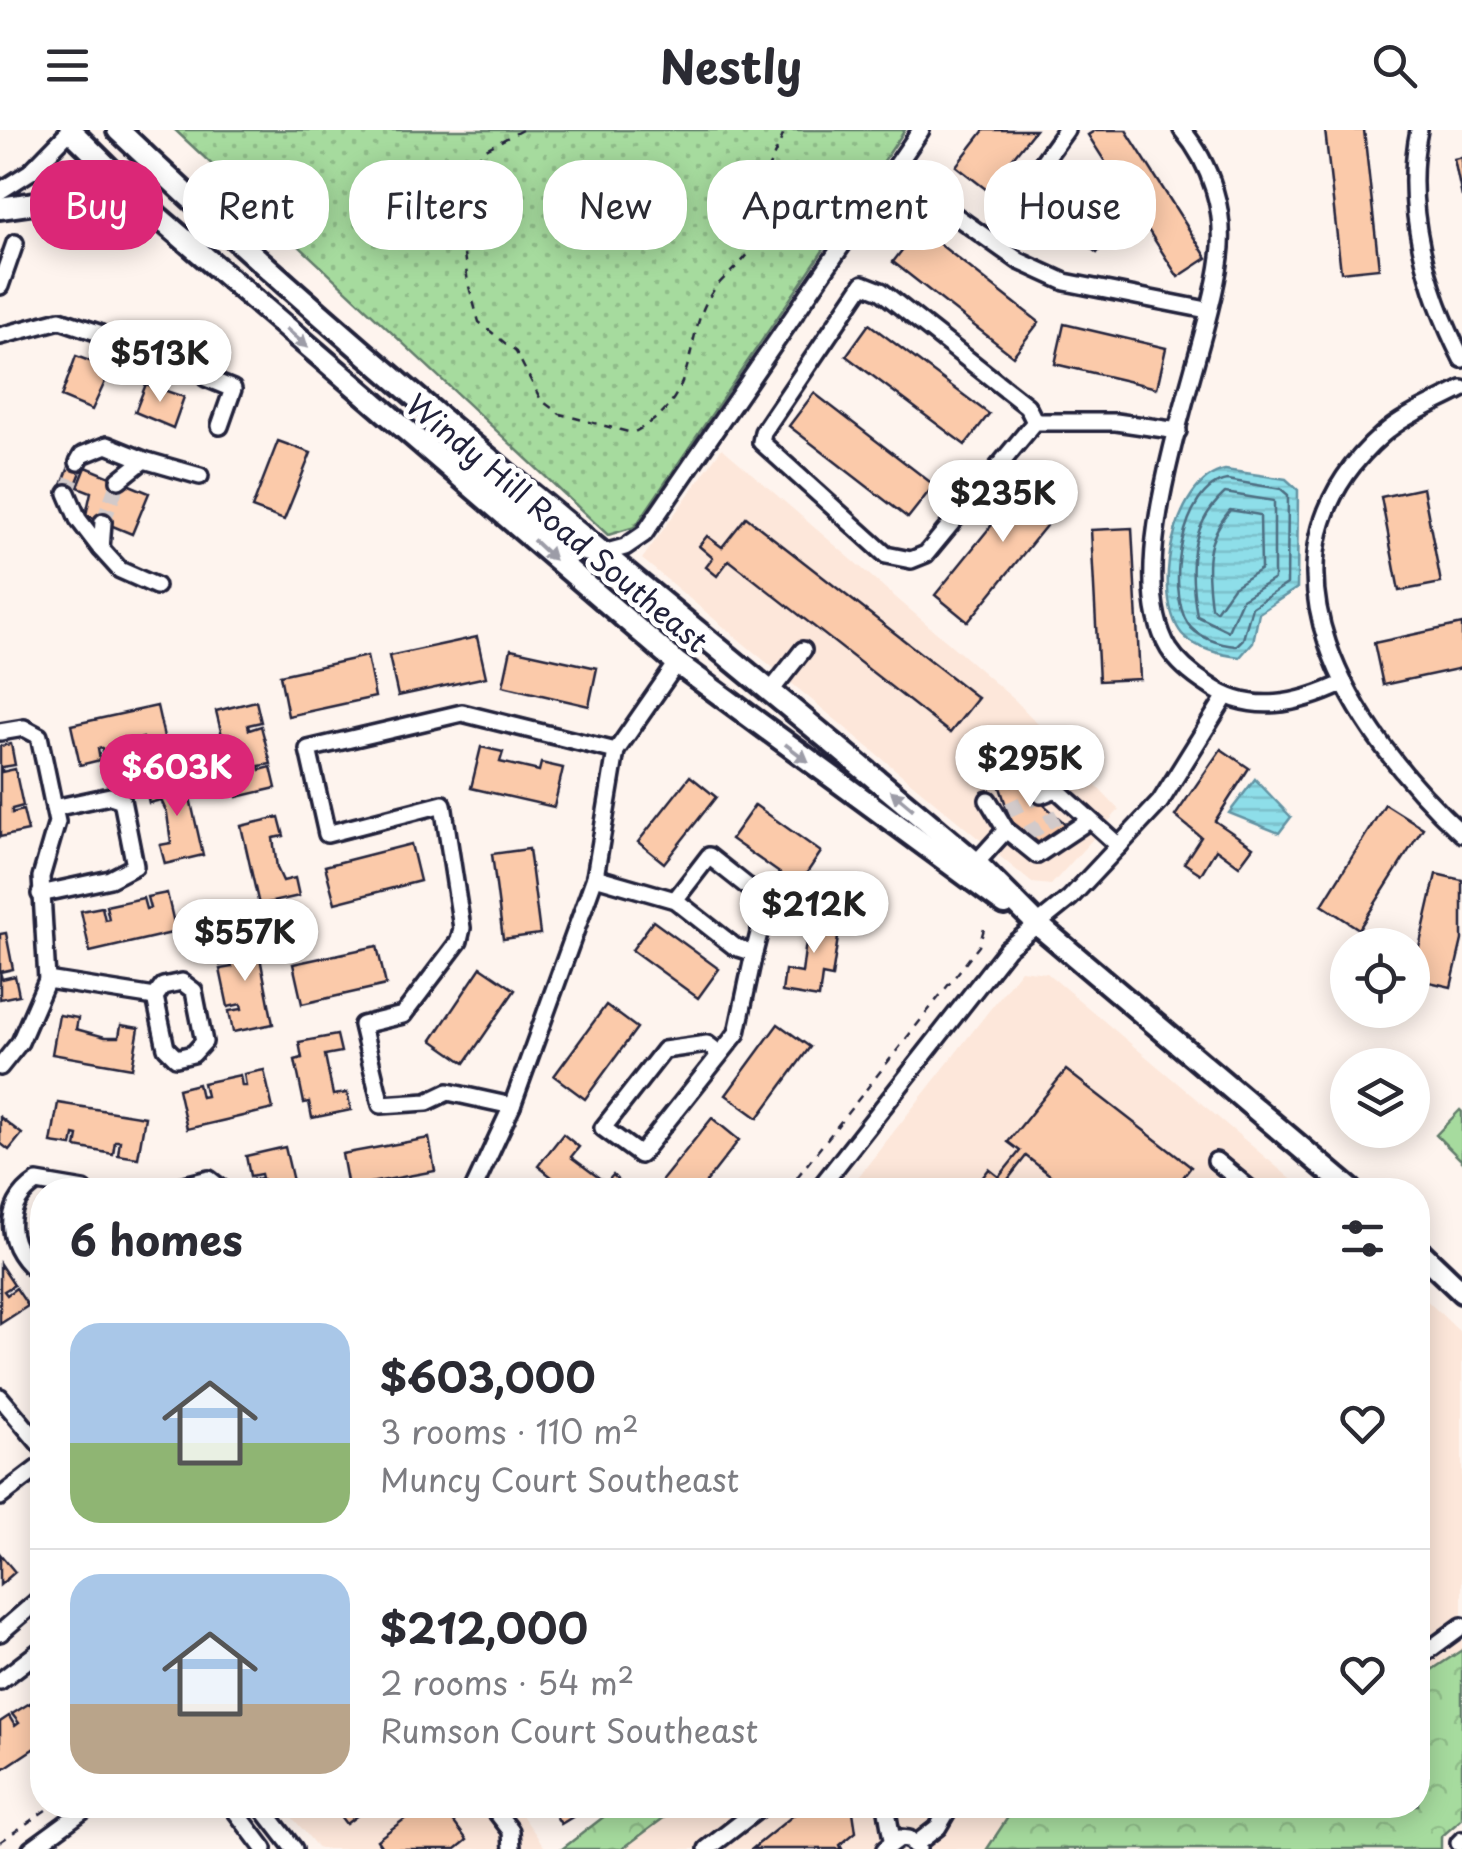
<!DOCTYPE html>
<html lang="en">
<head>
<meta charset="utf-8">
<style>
	:root { --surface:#fff; --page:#f2f2f3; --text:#2b2b33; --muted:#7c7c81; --line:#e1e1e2; --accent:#db2777 }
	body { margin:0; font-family:"Playpen Sans",sans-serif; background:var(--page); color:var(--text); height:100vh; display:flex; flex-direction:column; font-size:38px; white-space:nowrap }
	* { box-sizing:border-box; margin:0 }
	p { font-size:32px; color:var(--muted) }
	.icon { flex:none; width:55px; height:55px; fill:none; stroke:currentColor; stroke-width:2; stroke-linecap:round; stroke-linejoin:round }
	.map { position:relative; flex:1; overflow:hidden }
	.panel { position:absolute; left:30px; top:1048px; width:1400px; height:640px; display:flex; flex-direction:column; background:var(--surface); border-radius:40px; box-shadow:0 5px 25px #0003 }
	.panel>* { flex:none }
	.top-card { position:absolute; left:30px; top:30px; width:1402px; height:90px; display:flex; gap:20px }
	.controls { position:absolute; left:1330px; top:798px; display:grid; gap:20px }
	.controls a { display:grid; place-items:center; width:100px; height:100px; border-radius:50%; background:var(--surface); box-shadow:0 5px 25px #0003; font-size:50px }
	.price { position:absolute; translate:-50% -85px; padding:0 22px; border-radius:35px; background:#fff; color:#222; font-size:32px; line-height:65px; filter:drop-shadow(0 2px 5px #0008) }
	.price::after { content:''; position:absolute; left:50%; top:60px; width:30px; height:22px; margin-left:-15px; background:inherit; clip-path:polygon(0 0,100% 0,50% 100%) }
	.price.selected { background:var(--accent); color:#fff }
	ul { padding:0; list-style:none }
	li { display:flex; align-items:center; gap:30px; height:250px; padding:0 40px }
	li+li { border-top:2px solid var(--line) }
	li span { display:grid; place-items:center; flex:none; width:280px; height:200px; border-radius:30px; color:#555 }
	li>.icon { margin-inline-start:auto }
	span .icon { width:120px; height:120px; fill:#fffc; stroke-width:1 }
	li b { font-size:42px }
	h2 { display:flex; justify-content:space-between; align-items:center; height:120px; padding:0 40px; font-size:42px }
	.chip { padding:0 35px; border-radius:40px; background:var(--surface); box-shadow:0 5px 25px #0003; font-size:35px; line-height:90px }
	.chip.selected { background:var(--accent); color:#fff }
	header { display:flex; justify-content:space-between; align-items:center; height:130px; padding:0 40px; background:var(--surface); font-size:45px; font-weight:700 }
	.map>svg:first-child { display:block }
	.built { fill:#fde7da }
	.grass { fill:url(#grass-dots); stroke:#647e6c; stroke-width:2.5 }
	.forest { fill:url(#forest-crowns); stroke:#647e6c; stroke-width:2.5 }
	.park { fill:#a6db9e; stroke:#647e6c; stroke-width:2.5 }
	.water { fill:url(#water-rules); stroke:#6393a3; stroke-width:2.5 }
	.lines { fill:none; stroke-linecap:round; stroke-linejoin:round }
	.shore { stroke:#4d6d81; stroke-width:2.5 }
	.building { fill:#fbcaaa; stroke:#22223b; stroke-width:2.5 }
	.minor-tunnel { stroke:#d2caca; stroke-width:15; stroke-dasharray:15 8; stroke-linecap:butt }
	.minor-casing { stroke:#22223b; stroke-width:22 }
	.major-casing { stroke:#22223b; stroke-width:28 }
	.path { stroke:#22223b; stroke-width:2.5; stroke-dasharray:8 8; stroke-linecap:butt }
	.minor { stroke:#fff; stroke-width:15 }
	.major { stroke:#fff; stroke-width:20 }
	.oneway { fill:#9c9ca7 }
	.labels { text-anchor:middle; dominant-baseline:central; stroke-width:10; stroke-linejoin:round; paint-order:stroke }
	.street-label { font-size:30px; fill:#22223b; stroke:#fff }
</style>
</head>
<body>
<header><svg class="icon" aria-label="menu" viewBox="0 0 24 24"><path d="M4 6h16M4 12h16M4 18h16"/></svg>Nestly<svg class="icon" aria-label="search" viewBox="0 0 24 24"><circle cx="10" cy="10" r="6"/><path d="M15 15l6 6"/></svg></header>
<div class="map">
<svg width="1462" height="1719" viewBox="0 0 1462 1719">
	<defs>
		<pattern id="grass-dots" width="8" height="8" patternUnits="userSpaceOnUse" patternTransform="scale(2.5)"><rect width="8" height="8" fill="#a6db9e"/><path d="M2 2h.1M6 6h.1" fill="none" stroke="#8fbc89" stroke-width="1.8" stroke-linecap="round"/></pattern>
		<pattern id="forest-crowns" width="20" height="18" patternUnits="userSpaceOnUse" patternTransform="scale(2.5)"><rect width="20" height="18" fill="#a6db9e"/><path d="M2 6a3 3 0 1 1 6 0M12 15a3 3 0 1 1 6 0" fill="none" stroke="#8fbc89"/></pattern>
		<pattern id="water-rules" width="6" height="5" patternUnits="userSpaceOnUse" patternTransform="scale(2.5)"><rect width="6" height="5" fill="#8edee9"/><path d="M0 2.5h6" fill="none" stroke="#7abec9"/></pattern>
	</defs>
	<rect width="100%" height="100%" fill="#fef4ee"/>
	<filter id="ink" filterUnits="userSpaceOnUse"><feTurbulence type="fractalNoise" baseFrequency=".01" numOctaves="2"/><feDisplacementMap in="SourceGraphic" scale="20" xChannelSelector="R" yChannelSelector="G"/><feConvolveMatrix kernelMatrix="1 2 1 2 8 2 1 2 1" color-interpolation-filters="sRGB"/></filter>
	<g filter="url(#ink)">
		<g class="built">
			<path d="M722,318L1016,571L1119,680L1051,755L1032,753L642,429Z"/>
			<path d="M1021,840L1047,843L1304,1060H848Z"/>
			<path d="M1418,1162L1462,1204V1520L1418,1549Z"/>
			<path d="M282,1675H515L546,1719H319Z"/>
			<path d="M681,1675H1016L987,1719H622Z"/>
		</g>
		<path class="grass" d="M175,0H905L635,397L608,405Z"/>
		<g class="forest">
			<path d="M1462,1520V1689L1441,1707V1719H987L1016,1675H1418V1549Z"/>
			<path d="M619,1675H681L622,1719H562Z"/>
		</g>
		<path class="park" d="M1460,980L1462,982V1031L1436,1005Z"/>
		<g class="water">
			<path d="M1225,340L1286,349L1298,360L1297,458L1259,483L1253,512L1240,527C1221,525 1194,518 1182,504C1151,466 1173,350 1225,340Z"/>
			<path d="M1255,649L1291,687L1279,703L1229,683Z"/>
		</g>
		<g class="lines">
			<g class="shore">
				<path d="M1227,350L1281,359L1288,365L1287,454L1252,477L1243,509L1236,516C1221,515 1196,507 1188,494C1166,461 1181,357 1227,350Z"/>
				<path d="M1225,363L1274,371V449L1242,469L1228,501L1197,486C1189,439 1188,397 1225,363Z"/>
				<path d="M1230,380L1260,385L1261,439L1233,457L1216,481L1211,477C1206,437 1204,411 1230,380Z"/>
			</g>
		</g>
		<g class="building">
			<path d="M984,0H1035L987,60L956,36Z"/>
			<path d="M1096,0H1126L1207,128L1178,147L1088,5Z"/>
			<path d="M1325,0H1364L1379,138L1341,142Z"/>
			<path d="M1462,27V67L1454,29Z"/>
			<path d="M1054,49L1117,97L1097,123L1034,74Z"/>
			<path d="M919,98L1039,192L1013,226L893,132Z"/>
			<path d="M869,194L989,284L965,315L846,226Z"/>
			<path d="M1064,194L1166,218L1157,258L1055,234Z"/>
			<path d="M76,226L111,239L92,280L61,267Z"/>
			<path d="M146,254L184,267L173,298L135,282Z"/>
			<path d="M814,263L934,355L908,388L789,296Z"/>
			<path d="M278,311L311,323L284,390L252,378Z"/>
			<path d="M72,329L84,334L72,365L60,360Z"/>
			<path d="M86,337L149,363L132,404L86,385L91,362L78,357Z"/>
			<path d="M1038,338L1071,365L968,492L935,465Z"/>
			<path d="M1423,358L1441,453L1399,461L1381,367Z"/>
			<path d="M746,387L978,568L950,603L729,430L717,446L706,437L713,428L699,416L707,406L722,417Z"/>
			<path d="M1132,398L1140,549L1099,551L1091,400Z"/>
			<path d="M1462,494V538L1383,555L1374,513Z"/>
			<path d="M477,507L486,547L398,566L389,526Z"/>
			<path d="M511,519L597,538L589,576L503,556Z"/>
			<path d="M367,526L375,567L288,586L280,545Z"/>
			<path d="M256,571L261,592L248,595L249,600L261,596L271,634L259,636L260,640L271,637L276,658L237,667L216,581Z"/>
			<path d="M157,576L166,616L146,621L143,608L138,609L141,621L104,630L102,618L98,619L100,630L80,635L71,595Z"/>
			<path d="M1027,613L1044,627L1023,653L1012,655L986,633L999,616Z"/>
			<path d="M11,614L15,635L2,637V642L15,639L23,676L12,679V683L23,680L28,701L0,707V616Z"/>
			<path d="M481,617L503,622L500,632L539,641L541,633L563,638L554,677L471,658Z"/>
			<path d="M1221,619L1249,638L1215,691L1253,717L1239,736L1216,719L1201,744L1184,733L1201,707L1175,686Z"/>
			<path d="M1031,642L1044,675L1069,697L1040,714L1011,691L998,651L1002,646L1012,655L1023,653Z"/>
			<path d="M185,646L203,725L165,734L160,715L171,713L167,683L161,670L149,673L145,655Z"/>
			<path d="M690,646L716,667L664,733L638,712Z"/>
			<path d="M1385,674L1423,698L1359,799L1322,775Z"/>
			<path d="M755,675L821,722L798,756L731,709Z"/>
			<path d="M279,687L284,706L273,708L277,738L283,751L295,748L299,766L259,775L241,696Z"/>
			<path d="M411,714L420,751L335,773L325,736Z"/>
			<path d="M529,719L540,804L503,809L492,724Z"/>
			<path d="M1436,744L1462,750V810L1451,857L1412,848Z"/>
			<path d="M167,763L176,802L90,822L81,781L102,777L105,790L109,789L106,776L143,768L146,779L150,778L147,767Z"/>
			<path d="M802,780L831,785L828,800L839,801L832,847L822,845L819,868L782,862L785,840L802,843L807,804L798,803Z"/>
			<path d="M653,791L719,839L698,868L632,820Z"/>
			<path d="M6,803L13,839L0,842L2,849L15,846L19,865L0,869V804Z"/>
			<path d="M256,807L273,894L233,902L229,881L242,879L241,874L228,877L220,839L232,837L231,833L220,835L216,815Z"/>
			<path d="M377,816L386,855L302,874L293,834Z"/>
			<path d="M481,837L515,860L465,933L432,910Z"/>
			<path d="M606,875L637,898L585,969L554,946Z"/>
			<path d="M59,885L78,888L76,899L105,907H119L121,895L139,898L132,938L52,924Z"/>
			<path d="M778,894L810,917L758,988L726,965Z"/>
			<path d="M337,905L341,922L325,925L333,965L347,963L351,980L312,988L309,972L304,973L295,930L302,928L299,912Z"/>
			<path d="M264,940L273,979L187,999L178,959L198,954L201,967L206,966L203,953L240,945L242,956H246L244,944Z"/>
			<path d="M1066,940L1191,1037L1173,1060H1069L1026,1026L1006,1052L1013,1060H973L989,1039L999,1047L1020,1021L1008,1012Z"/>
			<path d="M58,973L145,987L138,1028L118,1025L120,1011H115L113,1024L76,1017L78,1006L74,1005L72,1016L51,1013Z"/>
			<path d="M0,987L22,1004L9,1020L0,1013Z"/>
			<path d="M712,988L739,1010L700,1060H666L659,1054Z"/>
			<path d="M563,1004L579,1017L571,1027L606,1053L613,1045L627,1060H568L538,1036Z"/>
			<path d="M429,1008L435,1041L348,1057L342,1024Z"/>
			<path d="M285,1017L295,1060H253L251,1050L262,1048L261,1044L250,1046L246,1026Z"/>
			<path d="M0,1134L14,1155L4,1161L7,1165L16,1158L28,1176L0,1194Z"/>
			<path d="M0,1424L15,1442L0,1455Z"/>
			<path d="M30,1573L42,1592V1613L0,1641V1592L9,1586L15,1596L19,1593L12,1584Z"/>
			<path d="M332,1675H371L346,1694Z"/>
			<path d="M423,1675H441L467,1710L456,1719H383L377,1710Z"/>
			<path d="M549,1675H592L561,1694Z"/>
			<path d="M806,1675H852L856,1702L840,1715L842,1719H752Z"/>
		</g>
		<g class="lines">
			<g class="minor-tunnel">
				<path d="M67,363L78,332"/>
				<path d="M103,392L119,350"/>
				<path d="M1008,680L1041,665"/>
				<path d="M1027,704L1058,686"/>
			</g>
			<defs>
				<g id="minor">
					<path d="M1182,0C1211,34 1226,82 1220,127C1208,225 1116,432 1169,519C1178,533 1194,546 1208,555C1251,586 1300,574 1344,553"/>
					<path d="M1419,0C1403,77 1427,161 1462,229"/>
					<path d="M0,61L30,42L71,0"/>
					<path d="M1013,74L1066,0"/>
					<path d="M943,77L1019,131L1065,152L1207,180"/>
					<path d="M0,156L15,113"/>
					<path d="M0,206L60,190L99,203"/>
					<path d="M206,248L233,259L220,296"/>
					<path d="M1462,259C1436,273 1404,285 1382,305C1239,431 1353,603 1462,704"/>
					<path d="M1035,292L926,424L911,430L886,425L761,312L763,302L863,154L881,161L1027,276L1035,292H1116L1178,301"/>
					<path d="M78,332L82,325L107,315L144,330"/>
					<path d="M119,350L144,330L200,346"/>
					<path d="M67,363L78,389L101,419"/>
					<path d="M103,392L101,419L120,440L156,456"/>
					<path d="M603,423L625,417L644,404L921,0"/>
					<path d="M770,562L803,520"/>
					<path d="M0,602L24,598L39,606L57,692L41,747L47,850L20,912L0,937"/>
					<path d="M1041,665L1056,659L1119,716"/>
					<path d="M988,670L1006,700L1037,725L1088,691"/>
					<path d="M976,733L1006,700"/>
					<path d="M595,747L675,770L735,817L754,823L737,903L640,1025L603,998L664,920L707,914L720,924"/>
					<path d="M40,764L110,749L135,736L122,670L110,666L54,678"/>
					<path d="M675,770L709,726L767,772L754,823"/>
					<path d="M47,850L155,867"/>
					<path d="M182,852L194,861L204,912L193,924L176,928L166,918L155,867L163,856Z"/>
					<path d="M512,976L448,962L427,972L381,975L362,895L403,885L459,811L462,798L443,674L327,704L308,619L462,583L616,621"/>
					<path d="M1216,1031L1251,1060"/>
					<path d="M164,1060L209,1049L223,1060"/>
					<path d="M473,1060L512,976L595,747L616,621L677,533"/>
					<path d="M818,1060L1007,819L1070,768L1160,672L1226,566"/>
					<path d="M42,1145C5,1120 0,1076 37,1052L84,1060"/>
					<path d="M0,1267L42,1317"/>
					<path d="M0,1367L42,1335"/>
					<path d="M0,1503L37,1471L42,1478"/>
					<path d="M1418,1528L1462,1496"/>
					<path d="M0,1551L42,1519"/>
					<path d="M231,1675L264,1719"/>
					<path d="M260,1675L294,1719"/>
					<path d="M491,1675L511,1701L512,1719"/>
					<path d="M886,1675L892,1710"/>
					<path d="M1459,1713L1462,1710"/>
					<path d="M916,1714L938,1697L951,1675"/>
					<path d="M31,1719L91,1675"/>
					<path d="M707,1719L764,1675"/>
					<path d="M885,1719L900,1708L909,1709L918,1719"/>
				</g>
				<g id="major">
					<path d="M70,0L157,86L677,533L1005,774"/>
					<path d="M118,0C390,260 690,490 976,733L1037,794L1351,1060"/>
					<path d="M0,78L78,67L150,84"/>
					<path d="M453,332C465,338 479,342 489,350C526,376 556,422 603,423"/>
					<path d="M1418,1120L1462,1162"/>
				</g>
			</defs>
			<use href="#minor" class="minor-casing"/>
			<use href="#major" class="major-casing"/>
			<g class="path">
				<path d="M522,0L486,19L454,53L468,153L479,192L516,222L541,270L560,284L632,303C706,269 679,201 717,156C730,140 748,131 756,110C763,91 758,68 764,49C770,33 779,16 785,0"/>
				<path d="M787,1060L979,816L986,792"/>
				<path d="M0,1712L53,1675"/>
			</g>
			<use href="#minor" class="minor"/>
			<use href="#major" class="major"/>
		</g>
		<defs><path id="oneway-solid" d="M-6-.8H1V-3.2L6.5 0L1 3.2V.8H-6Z" transform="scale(2.5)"/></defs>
		<g class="oneway">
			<use href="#oneway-solid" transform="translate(297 208) rotate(41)"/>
			<use href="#oneway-solid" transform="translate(544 420) rotate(43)"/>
			<use href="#oneway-solid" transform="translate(797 623) rotate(37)"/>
			<use href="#oneway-solid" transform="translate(902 670) rotate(-140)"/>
		</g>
	</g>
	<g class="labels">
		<g class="street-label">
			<text transform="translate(558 392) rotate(40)">Windy Hill Road Southeast</text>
		</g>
	</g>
</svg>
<div class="controls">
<a><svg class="icon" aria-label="locate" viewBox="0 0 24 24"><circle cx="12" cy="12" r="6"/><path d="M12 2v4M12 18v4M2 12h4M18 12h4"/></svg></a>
<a><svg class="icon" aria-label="layers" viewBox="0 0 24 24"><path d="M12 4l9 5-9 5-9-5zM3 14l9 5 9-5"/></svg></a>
</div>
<b class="price" style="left:160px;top:275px">$513K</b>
<b class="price" style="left:1003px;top:415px">$235K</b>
<b class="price" style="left:1030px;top:680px">$295K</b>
<b class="price selected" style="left:177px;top:689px">$603K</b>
<b class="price" style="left:814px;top:826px">$212K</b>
<b class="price" style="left:245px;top:854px">$557K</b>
<div class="top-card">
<a class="chip selected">Buy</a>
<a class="chip">Rent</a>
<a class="chip">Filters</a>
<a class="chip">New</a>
<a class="chip">Apartment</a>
<a class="chip">House</a>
</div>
<section class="panel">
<h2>6 homes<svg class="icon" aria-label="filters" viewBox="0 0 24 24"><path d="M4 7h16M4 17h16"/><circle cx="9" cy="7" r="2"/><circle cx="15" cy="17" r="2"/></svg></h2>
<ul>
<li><span style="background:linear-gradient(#a9c7e8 60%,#8fb573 0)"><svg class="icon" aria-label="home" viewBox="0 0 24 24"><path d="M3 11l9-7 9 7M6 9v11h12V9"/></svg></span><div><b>$603,000</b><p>3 rooms · 110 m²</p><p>Muncy Court Southeast</p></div><svg class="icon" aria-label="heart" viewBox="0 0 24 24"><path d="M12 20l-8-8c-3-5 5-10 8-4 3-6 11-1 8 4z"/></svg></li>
<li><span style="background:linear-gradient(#a9c7e8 65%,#b9a48a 0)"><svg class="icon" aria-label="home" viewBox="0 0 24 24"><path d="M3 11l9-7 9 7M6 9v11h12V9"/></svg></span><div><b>$212,000</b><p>2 rooms · 54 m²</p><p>Rumson Court Southeast</p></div><svg class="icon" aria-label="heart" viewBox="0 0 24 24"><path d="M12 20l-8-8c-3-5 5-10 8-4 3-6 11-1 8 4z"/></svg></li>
</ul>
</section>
</div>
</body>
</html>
